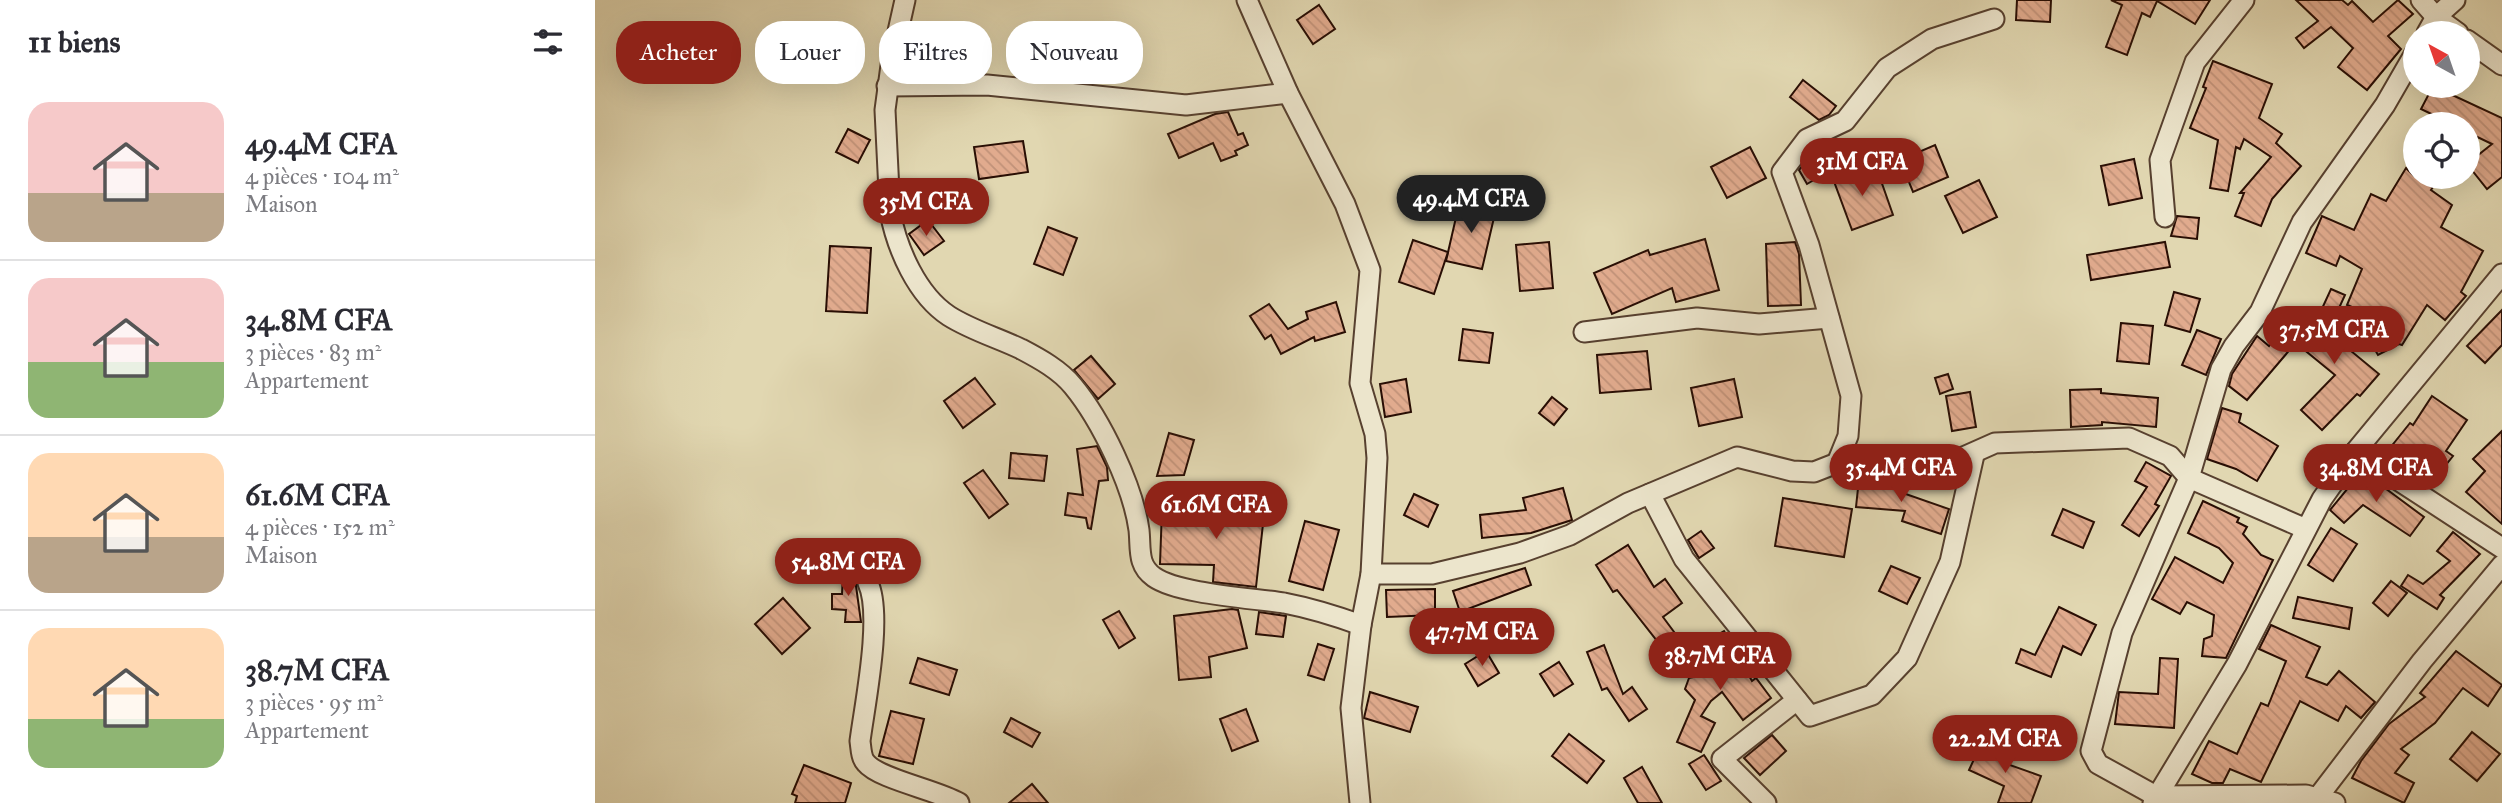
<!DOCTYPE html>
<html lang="fr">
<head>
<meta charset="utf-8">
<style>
	:root { --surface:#fff; --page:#f2f2f3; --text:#2b2b33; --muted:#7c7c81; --line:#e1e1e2; --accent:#8f2418 }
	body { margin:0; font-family:"IM FELL Great Primer",serif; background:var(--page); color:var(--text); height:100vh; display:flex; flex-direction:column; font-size:26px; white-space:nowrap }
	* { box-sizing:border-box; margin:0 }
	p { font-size:23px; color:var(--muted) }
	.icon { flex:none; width:38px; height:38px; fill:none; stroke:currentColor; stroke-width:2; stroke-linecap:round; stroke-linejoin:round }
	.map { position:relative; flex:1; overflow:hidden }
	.side { display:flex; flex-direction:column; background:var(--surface); width:595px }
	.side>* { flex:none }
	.banner { position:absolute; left:21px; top:21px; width:665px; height:63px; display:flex; gap:14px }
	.needle { width:46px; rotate:320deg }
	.buttons { position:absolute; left:1808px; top:21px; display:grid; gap:14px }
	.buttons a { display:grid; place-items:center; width:77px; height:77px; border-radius:50%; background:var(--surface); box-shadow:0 7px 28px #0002; font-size:35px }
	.price { position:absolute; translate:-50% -60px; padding:0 16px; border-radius:24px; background:var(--accent); color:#fff; font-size:23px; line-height:46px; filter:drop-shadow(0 2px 4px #0008) }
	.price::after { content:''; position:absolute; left:50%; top:42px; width:21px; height:16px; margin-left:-10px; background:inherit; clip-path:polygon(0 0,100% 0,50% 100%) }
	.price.on { background:#222; color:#fff }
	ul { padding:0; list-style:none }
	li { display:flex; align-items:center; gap:21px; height:175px; padding:0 28px }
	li+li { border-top:2px solid var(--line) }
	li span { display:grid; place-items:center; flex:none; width:196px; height:140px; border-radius:21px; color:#555 }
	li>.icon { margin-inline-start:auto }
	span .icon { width:84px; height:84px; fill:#fffc; stroke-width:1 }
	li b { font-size:30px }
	h2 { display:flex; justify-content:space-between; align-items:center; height:84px; padding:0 28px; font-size:30px }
	.tag { padding:0 24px; border-radius:28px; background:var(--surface); box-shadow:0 7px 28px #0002; font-size:24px; line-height:63px }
	.tag.on { background:var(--accent); color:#fff }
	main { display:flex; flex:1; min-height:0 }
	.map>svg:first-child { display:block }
	.building { fill:url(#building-back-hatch); stroke:#290e04; stroke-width:2 }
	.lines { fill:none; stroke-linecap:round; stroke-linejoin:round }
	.minor-casing { stroke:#57402f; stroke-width:23 }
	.minor { stroke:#ece5cc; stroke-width:19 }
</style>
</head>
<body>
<main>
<section class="side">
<h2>11 biens<svg class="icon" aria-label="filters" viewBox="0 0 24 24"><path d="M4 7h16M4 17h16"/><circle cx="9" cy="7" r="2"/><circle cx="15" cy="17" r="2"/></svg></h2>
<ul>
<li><span style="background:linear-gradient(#f6c9c9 65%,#b9a48a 0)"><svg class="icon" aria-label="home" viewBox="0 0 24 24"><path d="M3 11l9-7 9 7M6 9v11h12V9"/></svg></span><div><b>49.4M CFA</b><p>4 pièces · 104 m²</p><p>Maison</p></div></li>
<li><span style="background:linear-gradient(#f6c9c9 60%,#8fb573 0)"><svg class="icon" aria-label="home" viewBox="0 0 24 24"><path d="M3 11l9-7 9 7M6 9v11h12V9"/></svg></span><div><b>34.8M CFA</b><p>3 pièces · 83 m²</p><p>Appartement</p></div></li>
<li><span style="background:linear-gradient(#ffd9b3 60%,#b9a48a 0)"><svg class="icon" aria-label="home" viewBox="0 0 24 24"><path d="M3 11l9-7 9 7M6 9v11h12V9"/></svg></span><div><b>61.6M CFA</b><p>4 pièces · 152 m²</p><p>Maison</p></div></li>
<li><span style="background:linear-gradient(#ffd9b3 65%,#8fb573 0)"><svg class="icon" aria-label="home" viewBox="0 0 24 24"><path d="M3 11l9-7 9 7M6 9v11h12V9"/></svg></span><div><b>38.7M CFA</b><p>3 pièces · 95 m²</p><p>Appartement</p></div></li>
</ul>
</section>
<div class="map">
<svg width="1907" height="803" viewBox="0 0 1907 803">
	<defs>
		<pattern id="building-back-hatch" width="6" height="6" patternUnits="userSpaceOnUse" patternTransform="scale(1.75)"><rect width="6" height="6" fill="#e1ab8e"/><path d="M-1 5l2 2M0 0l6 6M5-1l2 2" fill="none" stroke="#c19279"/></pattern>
	</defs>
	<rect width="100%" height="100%" fill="#e1d7b1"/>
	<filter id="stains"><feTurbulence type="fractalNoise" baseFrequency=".00286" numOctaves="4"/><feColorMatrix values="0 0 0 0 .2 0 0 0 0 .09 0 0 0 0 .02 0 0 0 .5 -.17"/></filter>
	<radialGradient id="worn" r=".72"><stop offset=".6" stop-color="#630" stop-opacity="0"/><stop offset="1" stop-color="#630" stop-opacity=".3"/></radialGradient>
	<g class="building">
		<path d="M1422,0H1456L1455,22L1421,20Z"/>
		<path d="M1516,0H1615L1600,24L1562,1L1555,17L1547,13L1532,55L1511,47L1527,5Z"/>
		<path d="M1701,0H1747L1753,5L1757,1L1778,22L1803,0L1818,14L1793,36L1806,49L1772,90L1743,67L1758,48L1736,27L1709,48L1701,38L1723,21Z"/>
		<path d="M724,5L740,29L718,44L702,20Z"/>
		<path d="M1618,61L1677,84L1664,118L1687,134L1681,143L1706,166L1677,199L1666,226L1640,216L1649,193H1645L1676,157L1649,139L1645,149L1641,147L1633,191L1615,188L1623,140L1595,128L1611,88L1608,87Z"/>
		<path d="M1208,80L1241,106L1234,115L1224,120L1195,97Z"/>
		<path d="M1838,86L1907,118V177L1892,189L1872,164L1897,144L1872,132V124H1857L1826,109Z"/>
		<path d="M633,112L643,135L648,133L653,145L640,151L642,155L626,161L618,143L584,158L573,134L620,114Z"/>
		<path d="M253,129L275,140L263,163L241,152Z"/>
		<path d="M428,141L433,172L384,179L379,147Z"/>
		<path d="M1340,145L1353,177L1318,192L1305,160Z"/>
		<path d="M1155,147L1171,178L1132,198L1116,167Z"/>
		<path d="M1223,147L1236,170L1212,184L1204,170Z"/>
		<path d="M1539,159L1547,198L1514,205L1506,166Z"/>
		<path d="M1262,167L1267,181L1284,175L1298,215L1257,230L1237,176Z"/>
		<path d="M1811,168L1820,177H1845L1836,190L1857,205L1846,227L1888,251L1866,292L1871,296L1850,320L1832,305L1807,345L1804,344L1783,355L1772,336L1796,323L1752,305L1767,269L1745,256L1741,266L1711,253L1727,216L1759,230L1776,194L1791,201Z"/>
		<path d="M1384,180L1402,217L1368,233L1350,196Z"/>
		<path d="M865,200L901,209L887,269L851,261Z"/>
		<path d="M1582,216L1604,218L1602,239L1576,236Z"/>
		<path d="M333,220L349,241L329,255L314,234Z"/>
		<path d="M453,227L482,238L468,275L439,264Z"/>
		<path d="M1110,239L1124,290L1081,302L1077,288L1017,314L999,273L1053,250L1055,255Z"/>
		<path d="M818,240L853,252L839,294L804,282Z"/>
		<path d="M954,242L958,288L925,291L921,245Z"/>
		<path d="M1200,242L1204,254L1206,305L1173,306L1171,244Z"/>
		<path d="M1570,242L1575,267L1496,280L1492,255Z"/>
		<path d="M235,246L276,248L272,313L231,311Z"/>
		<path d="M1736,289L1750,295L1733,332L1784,374L1765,396L1762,394L1727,430L1706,410L1740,375L1701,343L1725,313Z"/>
		<path d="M1579,292L1605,299L1595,332L1570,325Z"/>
		<path d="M741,302L750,332L720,341L719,337L686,354L676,335L670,339L655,316L674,304L693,329L713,319L711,312Z"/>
		<path d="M1907,310V345L1890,363L1872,346Z"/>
		<path d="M1526,323L1558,326L1554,364L1522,361Z"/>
		<path d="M868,329L898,333L894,363L864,360Z"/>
		<path d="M1602,330L1626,339L1611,375L1587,365Z"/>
		<path d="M1683,334L1698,346L1652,400L1634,386L1637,374L1662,336L1674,346Z"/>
		<path d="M1052,351L1056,389L1005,393L1002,355Z"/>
		<path d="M496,356L520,384L503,399L479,370Z"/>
		<path d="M1353,374L1358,389L1345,394L1340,378Z"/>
		<path d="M380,378L400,404L368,428L349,401Z"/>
		<path d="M811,379L816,412L790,417L785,384Z"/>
		<path d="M1139,379L1147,417L1104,426L1096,388Z"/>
		<path d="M1506,389V393L1563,398L1561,427L1507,422V425L1476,427L1475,390Z"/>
		<path d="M1375,392L1381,427L1357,431L1351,396Z"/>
		<path d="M1837,396L1872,420L1851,451L1858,456L1838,481L1795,448L1815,423L1818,425Z"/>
		<path d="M957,397L972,409L959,425L944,413Z"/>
		<path d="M1627,408L1646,414L1644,422L1683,446L1662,481L1641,469L1612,459Z"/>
		<path d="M1907,431V524L1871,492L1890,471L1878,459Z"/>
		<path d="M574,433L599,440L589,475L562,476Z"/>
		<path d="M502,446L512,467L513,480L504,481L496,529L493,528L491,518L470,515L473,493L488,495L482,449Z"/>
		<path d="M416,453L452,456L449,481L414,478Z"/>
		<path d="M1551,462L1576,476L1560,504L1564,506L1544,536L1527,525L1552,487L1540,481Z"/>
		<path d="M388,470L413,504L394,518L369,483Z"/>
		<path d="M1767,471L1829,517L1815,536L1768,505L1749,523L1735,510Z"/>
		<path d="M1264,479L1305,482V492L1354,509L1346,534L1307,521L1310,511L1261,507Z"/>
		<path d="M968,488L977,520L936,533L887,538L885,515L931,510L928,498Z"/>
		<path d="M819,494L843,505L833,527L809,515Z"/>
		<path d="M1188,498L1257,509L1249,557L1180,546Z"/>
		<path d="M627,501L670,506L661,587L618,582L619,565L565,564L567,509L626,510Z"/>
		<path d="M1608,501L1644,518L1642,522L1652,527L1648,534L1666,555L1678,560L1631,658L1607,656L1609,639L1617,636L1619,615L1592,602L1585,614L1557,599L1580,557L1628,583L1638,563L1624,548L1593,533Z"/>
		<path d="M1468,509L1499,522L1488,548L1457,535Z"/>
		<path d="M710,521L744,530L728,590L694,581Z"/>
		<path d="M1736,528L1762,544L1738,581L1713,565Z"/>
		<path d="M1106,531L1119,548L1104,558L1093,540Z"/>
		<path d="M1858,532L1885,554L1845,595L1849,598L1842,609L1806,586L1813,575L1828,584L1855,561L1842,551Z"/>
		<path d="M1033,545L1059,587L1070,579L1087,603L1068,617L1085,640L1070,651L1022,590L1018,592L1001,565Z"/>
		<rect x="278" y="546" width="26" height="25"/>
		<path d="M1296,566L1325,578L1312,604L1284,591Z"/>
		<path d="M930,568L936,585L865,612L858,591Z"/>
		<path d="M248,573L265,574L261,586L266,622H250L251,610L237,609V594H247Z"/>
		<path d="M1796,581L1812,593L1793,616L1778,603Z"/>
		<path d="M840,589V615L792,617L791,590Z"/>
		<path d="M1703,597L1757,608L1754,629L1698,618Z"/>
		<path d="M188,598L215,628L187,654L160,624Z"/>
		<path d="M1464,607L1501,625L1486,655L1468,646L1456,677L1421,663L1426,649L1440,655Z"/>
		<path d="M637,609L643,610L652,648L614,657L616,677L584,680L579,616Z"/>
		<path d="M524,611L540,638L524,648L508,620Z"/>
		<path d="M664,612L691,616L688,637L661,634Z"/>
		<path d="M1676,625L1725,647L1711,677L1732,685L1744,671L1780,702L1766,718L1751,706L1743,721L1705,701L1666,782L1635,769L1628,783H1617L1597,774L1614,741L1642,754L1666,703L1673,706L1691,661L1664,649Z"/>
		<path d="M1129,631L1157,681L1161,678L1176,698L1148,720L1127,692L1116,701L1106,716L1120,723L1106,752L1082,742L1100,700L1090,689L1094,678L1124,671L1108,643Z"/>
		<path d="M723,644L739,649L729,680L713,675Z"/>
		<path d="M1009,645L1028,694L1037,687L1052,709L1034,721L1012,688L1007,690L992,652Z"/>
		<path d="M891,651L904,673L883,686L870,664Z"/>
		<path d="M1861,651L1907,685L1893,706L1868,688L1840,723L1806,749L1814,755L1800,773L1819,783L1809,803L1757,778L1766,761L1794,724L1830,697L1825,693Z"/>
		<path d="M323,658L362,670L354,695L315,683Z"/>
		<path d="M1565,658L1583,659L1579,728L1520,724L1524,692L1563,694Z"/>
		<path d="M964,662L978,684L959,696L945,674Z"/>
		<path d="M775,692L823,707L815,732L769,718Z"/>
		<path d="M651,709L663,741L637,751L625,719Z"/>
		<path d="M296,711L329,719L318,764L284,756Z"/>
		<path d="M416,718L445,733L437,747L409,732Z"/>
		<path d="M1877,732L1905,754L1882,781L1855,759Z"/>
		<path d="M974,734L1009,761L992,783L957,756Z"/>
		<path d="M1177,735L1191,751L1165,775L1149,758Z"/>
		<path d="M1388,740L1414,752L1409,763L1446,776L1436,803H1403L1409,786L1374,770Z"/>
		<path d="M1109,755L1126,781L1111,790L1094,764Z"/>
		<path d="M209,765L256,783L250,803H200L202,796L197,794Z"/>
		<path d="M1047,767L1067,803H1043L1029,778Z"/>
		<path d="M437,784L453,803H414Z"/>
	</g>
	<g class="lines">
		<defs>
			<g id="minor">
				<path d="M310,0L297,58L290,110L295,212C302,249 322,295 354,316C376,330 403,338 426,349C445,359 465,370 478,386C506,420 538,486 544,530C546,549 542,565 559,577C583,594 657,598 689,603C715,608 741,616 766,625"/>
				<path d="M652,0L693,93L750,204L775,270L765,383L780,434L782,458L776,574L766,625L756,708L765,803"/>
				<path d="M1826,0L1841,17L1860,0"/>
				<path d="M1832,33L1841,17L1863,33"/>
				<path d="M1872,40L1907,65"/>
				<path d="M292,86L392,85L591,105L693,93"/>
				<path d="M1570,217L1565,160L1600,62L1649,0"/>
				<path d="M989,332L1102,318L1164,324L1234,318"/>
				<path d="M1760,452L1907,548"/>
				<path d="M1242,463L1253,436L1256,396L1214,245L1187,172L1212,139L1250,121L1292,68L1337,39L1399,19"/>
				<path d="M1055,494L1089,559L1215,716L1277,695L1312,658L1355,562L1379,455"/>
				<path d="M776,574H837L925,553L975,535L1033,503L1142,457L1197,471L1219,472L1242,463L1364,459L1400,443L1534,438L1575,456L1594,478L1711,529"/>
				<path d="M273,583C288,615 270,703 265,741C266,748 266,758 271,763C284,779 342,790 364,803"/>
				<path d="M1723,797L1827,661L1907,565"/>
				<path d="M1171,803L1127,759L1202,700"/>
				<path d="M1558,803L1642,664L1727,499L1760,452L1907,274"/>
				<path d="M1740,803L1711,795L1561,796L1503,764L1496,751L1527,633L1594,478L1626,369L1639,346L1665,312L1707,222L1790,105L1820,53"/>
			</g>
		</defs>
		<use href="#minor" class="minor-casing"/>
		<use href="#minor" class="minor"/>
	</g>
	<rect width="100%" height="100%" filter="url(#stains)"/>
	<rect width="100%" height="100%" fill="url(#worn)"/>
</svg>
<div class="buttons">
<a><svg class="needle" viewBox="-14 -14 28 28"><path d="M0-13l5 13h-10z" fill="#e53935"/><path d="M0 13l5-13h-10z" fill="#7c7c81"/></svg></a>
<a><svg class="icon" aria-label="locate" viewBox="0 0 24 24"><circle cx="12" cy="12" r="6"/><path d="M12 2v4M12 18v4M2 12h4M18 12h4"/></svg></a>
</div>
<b class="price" style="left:1267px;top:198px">31M CFA</b>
<b class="price on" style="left:876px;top:235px">49.4M CFA</b>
<b class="price" style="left:331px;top:238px">35M CFA</b>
<b class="price" style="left:1739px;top:366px">37.5M CFA</b>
<b class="price" style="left:1306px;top:504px">35.4M CFA</b>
<b class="price" style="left:1781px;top:504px">34.8M CFA</b>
<b class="price" style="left:621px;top:541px">61.6M CFA</b>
<b class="price" style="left:253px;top:598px">54.8M CFA</b>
<b class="price" style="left:887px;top:668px">47.7M CFA</b>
<b class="price" style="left:1125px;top:692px">38.7M CFA</b>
<b class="price" style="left:1410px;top:775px">22.2M CFA</b>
<div class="banner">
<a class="tag on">Acheter</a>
<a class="tag">Louer</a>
<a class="tag">Filtres</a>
<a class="tag">Nouveau</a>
</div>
</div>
</main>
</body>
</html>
